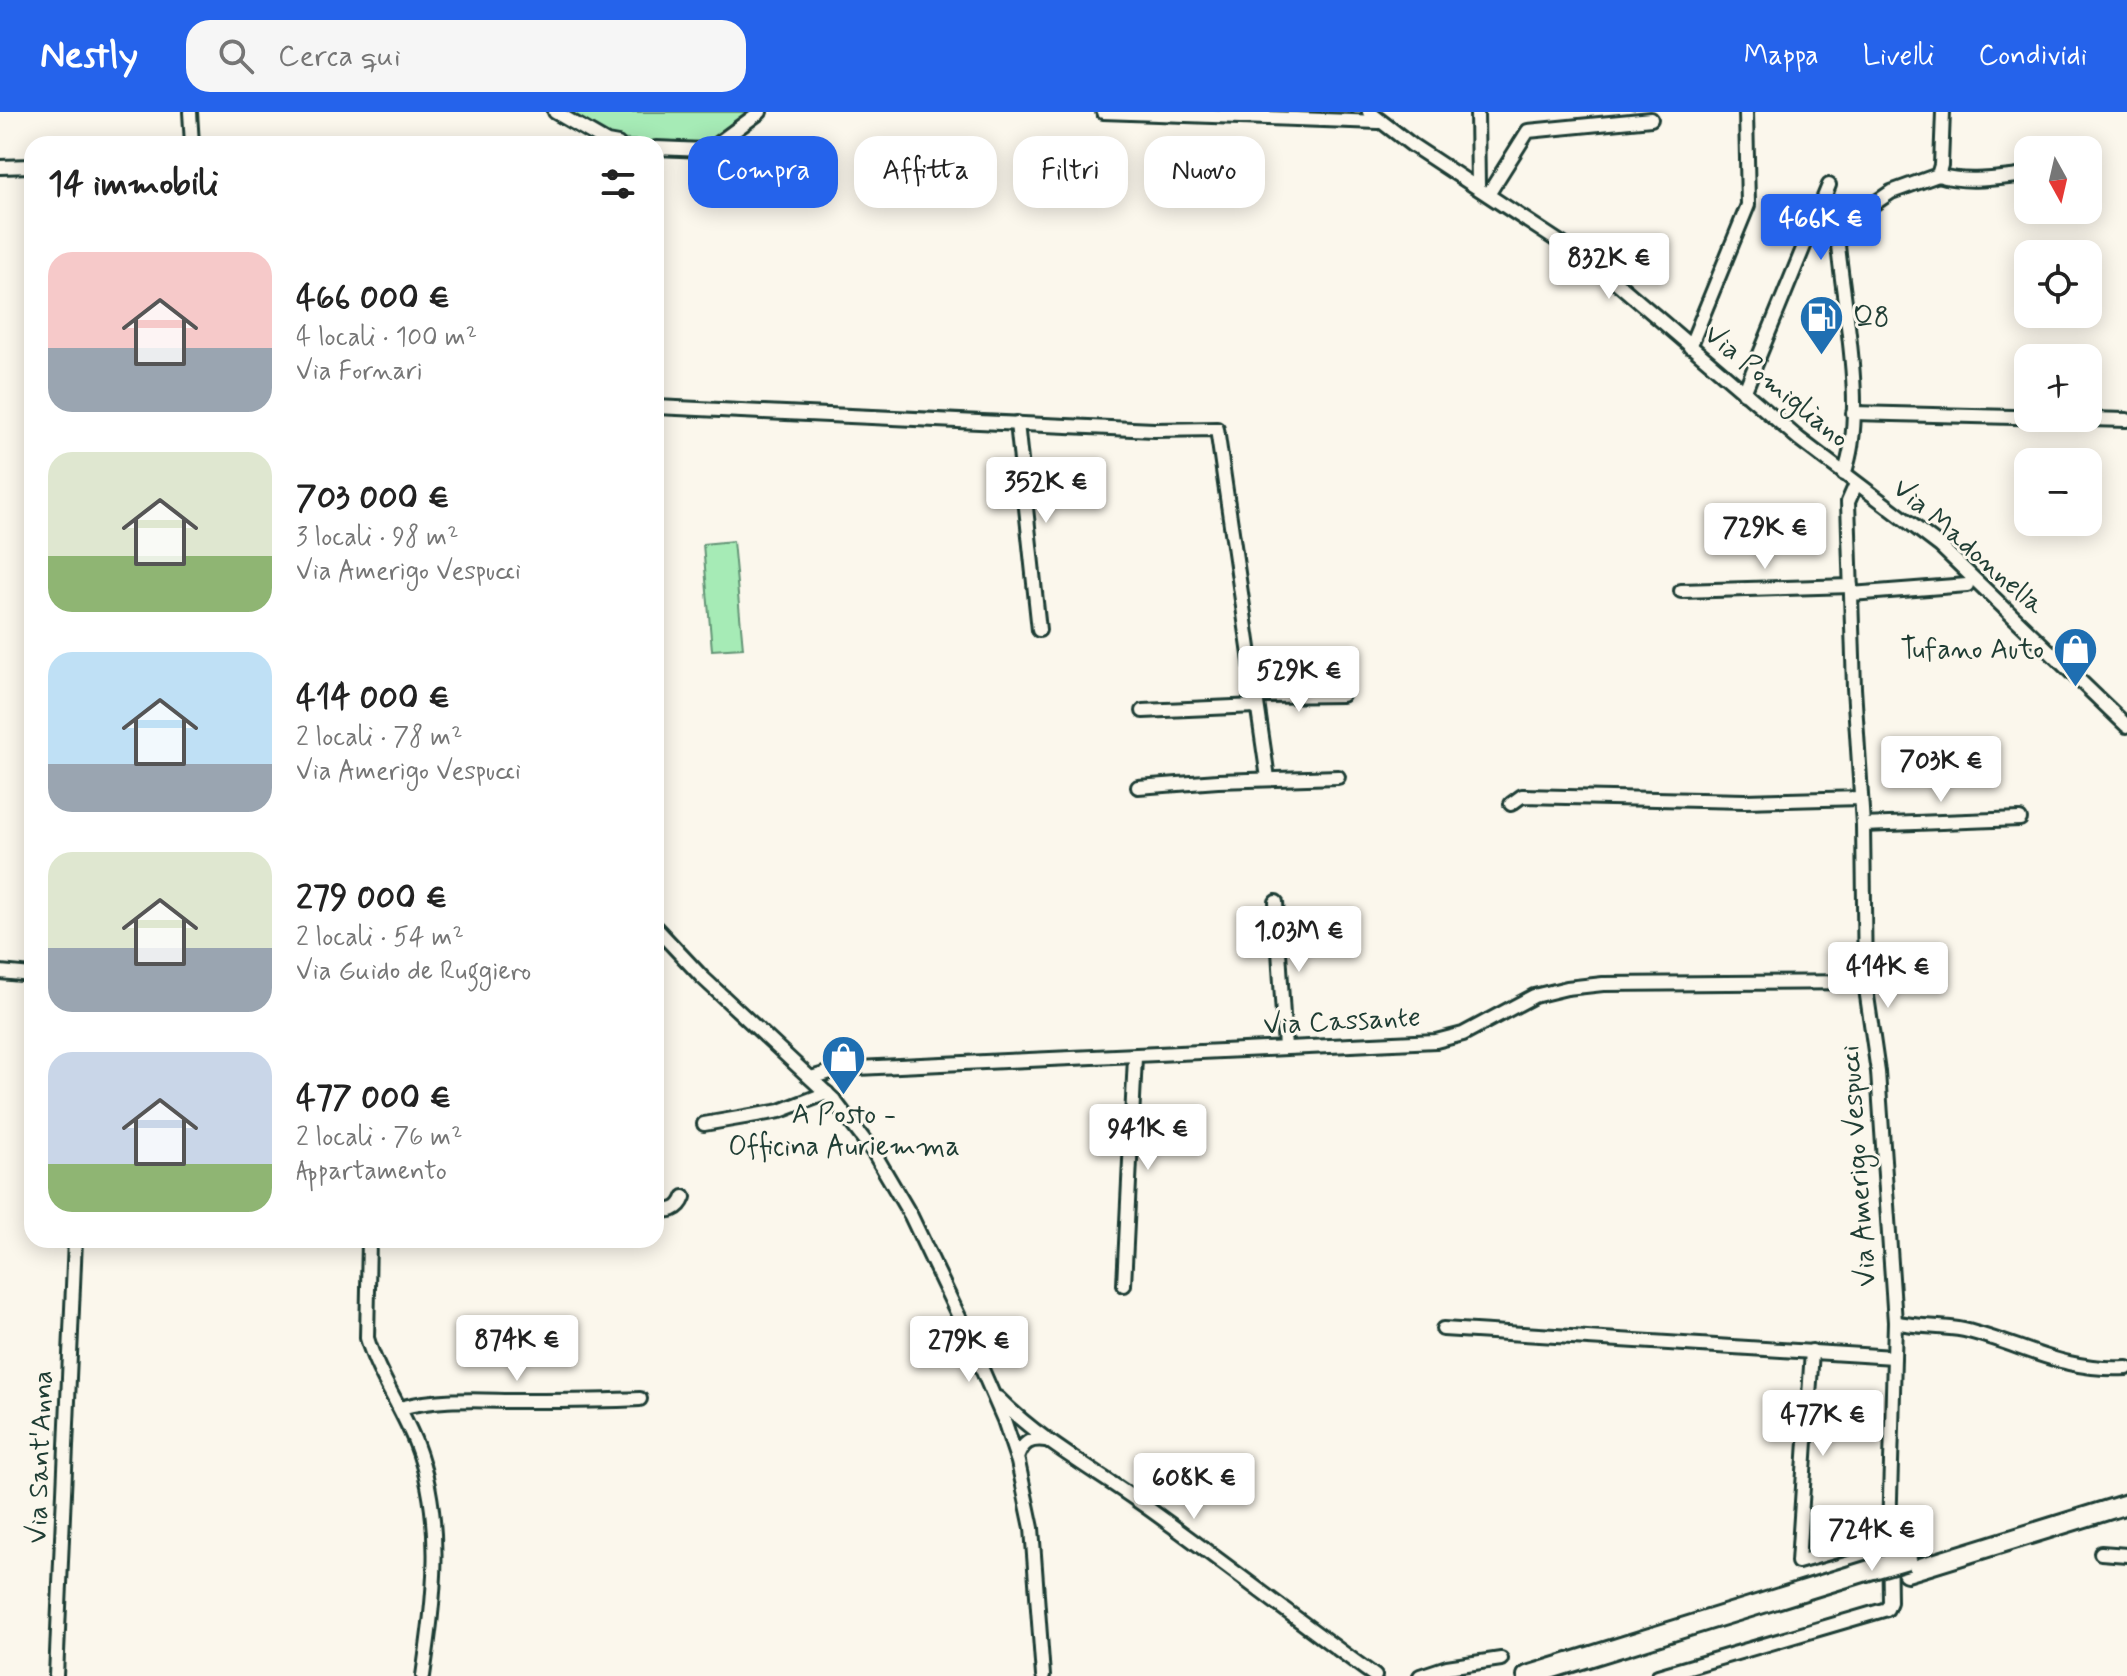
<!DOCTYPE html>
<html lang="it">
<head>
<meta charset="utf-8">
<style>
	:root { --surface:#fff; --page:#f6f6f6; --text:#222; --muted:#767676; --accent:#2563eb }
	body { margin:0; font-family:Mynerve,sans-serif; background:var(--page); color:var(--text); height:100vh; display:flex; flex-direction:column; font-size:30px; white-space:nowrap }
	* { box-sizing:border-box; margin:0 }
	p { font-size:26px; color:var(--muted) }
	.icon { flex:none; width:44px; height:44px; fill:none; stroke:currentColor; stroke-width:2; stroke-linecap:round; stroke-linejoin:round }
	.map { position:relative; flex:1; overflow:hidden }
	.drawer { position:absolute; left:24px; top:24px; width:640px; height:1112px; display:flex; flex-direction:column; background:var(--surface); border-radius:24px; box-shadow:0 4px 20px #0003 }
	.drawer>* { flex:none }
	.hud { position:absolute; left:688px; top:24px; width:760px; height:72px; display:flex; gap:16px }
	.needle { width:52px; rotate:172deg }
	.controls { position:absolute; left:2014px; top:24px; display:grid; gap:16px }
	.controls a { display:grid; place-items:center; width:88px; height:88px; border-radius:16px; background:var(--surface); box-shadow:0 4px 20px #0003; font-size:40px }
	.price { position:absolute; translate:-50% -68px; padding:0 18px; border-radius:8px; background:#fff; color:#222; font-size:26px; line-height:52px; filter:drop-shadow(0 2px 4px #0008) }
	.price::after { content:''; position:absolute; left:50%; top:48px; width:24px; height:18px; margin-left:-12px; background:inherit; clip-path:polygon(0 0,100% 0,50% 100%) }
	.price.selected { background:var(--accent); color:#fff }
	ul { padding:0; list-style:none }
	li { display:flex; align-items:center; gap:24px; height:200px; padding:0 24px }
	li span { display:grid; place-items:center; flex:none; width:224px; height:160px; border-radius:24px; color:#555 }
	li>.icon { margin-inline-start:auto }
	span .icon { width:96px; height:96px; fill:#fffc; stroke-width:1 }
	li b { font-size:34px }
	h2 { display:flex; justify-content:space-between; align-items:center; height:96px; padding:0 24px; font-size:34px }
	.tag { padding:0 28px; border-radius:24px; background:var(--surface); box-shadow:0 4px 20px #0003; font-size:28px; line-height:72px }
	.tag.selected { background:var(--accent); color:#fff }
	header { display:flex; align-items:center; gap:48px; box-sizing:border-box; height:112px; padding:0 40px; background:var(--accent); color:#fff }
	header strong { font-size:38px }
	nav { display:flex; gap:44px; margin-inline-start:auto; font-size:28px }
	.search { width:560px; height:72px; background:var(--page); display:flex; align-items:center; gap:20px; box-sizing:border-box; padding:0 28px; border-radius:24px; color:var(--muted); font-size:30px }
	.map>svg:first-child { display:block }
	.green { fill:#a6ebb6; stroke:#629475; stroke-width:2 }
	.lines { fill:none; stroke-linecap:round; stroke-linejoin:round }
	.minor-casing { stroke:#1f3d34; stroke-width:18 }
	.highway-casing { stroke:#1f3d34; stroke-width:24 }
	.minor { stroke:#fbf7ec; stroke-width:12 }
	.highway { stroke:#fbf7ec; stroke-width:18 }
	.highway-bridge-casing { stroke:#1f3d34; stroke-width:24; stroke-linecap:butt }
	.highway-bridge { stroke:#fbf7ec; stroke-width:18 }
	.labels { text-anchor:middle; dominant-baseline:central; stroke-width:6; stroke-linejoin:round; paint-order:stroke }
	.poi-label { font-size:28px; fill:#1f3d34; stroke:#fbf7ec; text-anchor:start }
	.street-label { font-size:28px; fill:#1f3d34; stroke:#fbf7ec }
</style>
</head>
<body>
<header>
<strong>Nestly</strong>
<div class="search"><svg class="icon" aria-label="search" viewBox="0 0 24 24"><circle cx="10" cy="10" r="6"/><path d="M15 15l6 6"/></svg>Cerca qui</div>
<nav><a>Mappa</a><a>Livelli</a><a>Condividi</a></nav>
</header>
<div class="map">
<svg width="2127" height="1564" viewBox="0 0 2127 1564">
	<rect width="100%" height="100%" fill="#fbf7ec"/>
	<filter id="ink" filterUnits="userSpaceOnUse"><feTurbulence type="fractalNoise" baseFrequency=".0125" numOctaves="2"/><feDisplacementMap in="SourceGraphic" scale="16" xChannelSelector="R" yChannelSelector="G"/><feConvolveMatrix kernelMatrix="1 2 1 2 8 2 1 2 1" color-interpolation-filters="sRGB"/></filter>
	<g filter="url(#ink)">
		<g class="green">
			<path d="M564,0H753L711,30L700,33L617,27Z"/>
			<path d="M733,429L743,536L712,538L703,432Z"/>
		</g>
		<g class="lines">
			<defs>
				<g id="minor">
					<path d="M190,0L192,32"/>
					<path d="M555,0L607,30L618,32"/>
					<path d="M1103,0L1379,10"/>
					<path d="M1369,0L1412,33L1602,158L1799,327L1940,434L2127,614"/>
					<path d="M1477,0L1478,74"/>
					<path d="M656,36L704,38L714,34L760,0"/>
					<path d="M0,55L32,54"/>
					<path d="M1938,63C1967,72 1998,66 2028,63"/>
					<path d="M1489,81L1528,19L1651,7"/>
					<path d="M1690,235L1748,93L1746,0"/>
					<path d="M1744,281L1829,73"/>
					<path d="M656,295L1154,318L1217,317L1268,666"/>
					<path d="M1853,301L2127,308"/>
					<path d="M1017,311L1039,518"/>
					<path d="M1844,362C1867,302 1844,197 1838,133L1843,113L1891,80L1938,63L1941,53L1943,0"/>
					<path d="M1856,372L1848,390L1854,576L1863,713L1865,870L1878,960L1895,1210C1918,1216 1941,1213 1964,1218C2023,1232 2062,1260 2127,1256"/>
					<path d="M1681,479L1851,474"/>
					<path d="M1851,482L1967,473"/>
					<path d="M1255,584L1342,583"/>
					<path d="M1143,599L1256,594"/>
					<path d="M1138,675L1218,669L1338,665"/>
					<path d="M1511,692L1522,684L1745,689L1861,686"/>
					<path d="M1863,713L2020,707"/>
					<path d="M1276,790L1285,936"/>
					<path d="M656,816L702,865L834,988L874,1041L911,1104L961,1209L1004,1308L1018,1350L1032,1416L1043,1564"/>
					<path d="M0,860L32,863"/>
					<path d="M811,966L837,958L857,956L1436,929L1463,922L1534,884L1567,876L1603,872L1865,870"/>
					<path d="M704,1012L780,999L827,981"/>
					<path d="M656,1099C669,1099 679,1099 684,1085"/>
					<path d="M369,1128L367,1226C378,1263 402,1296 416,1332C445,1408 434,1487 423,1564"/>
					<path d="M1124,1173L1135,945"/>
					<path d="M1443,1217L1894,1245"/>
					<path d="M1812,1239L1798,1450L1889,1424"/>
					<path d="M998,1286C1041,1330 1095,1358 1145,1394C1222,1449 1297,1508 1375,1564"/>
					<path d="M400,1296C440,1285 482,1289 523,1289C562,1289 601,1289 640,1287"/>
					<path d="M1017,1346C1023,1330 1030,1326 1046,1328"/>
					<path d="M2101,1441L2127,1443"/>
					<path d="M56,1564L75,1128"/>
					<path d="M1420,1564L1447,1555L1501,1547"/>
					<path d="M1658,1564L1887,1497L1890,1490L1889,1421L1895,1210"/>
				</g>
				<g id="highway">
					<path d="M1907,1460L2127,1392"/>
					<path d="M1527,1564L1873,1457"/>
				</g>
			</defs>
			<use href="#minor" class="minor-casing"/>
			<use href="#highway" class="highway-casing"/>
			<use href="#minor" class="minor"/>
			<use href="#highway" class="highway"/>
			<defs>
				<path id="highway-bridge" d="M1873,1457L1907,1447"/>
			</defs>
			<use href="#highway-bridge" class="highway-bridge-casing"/>
			<use href="#highway-bridge" class="highway-bridge"/>
		</g>
	</g>
	<defs>
		<symbol id="fuel-pin" viewBox="-11 -11 22 30"><path d="M0 17L-7.5 6A9.5 9.5 0 1 1 7.5 6Z" fill="#1f6fb2" stroke="#fbf7ec"/><path d="M-5.5-6h7V0h2V4h1.3V-2.5L3-4.5l.8-.8L6-3V5H2.5V1h-1V6h-7ZM-4.2-4.7v3.2H.2V-4.7Z" fill="#fff"/></symbol>
		<symbol id="shop-pin" viewBox="-11 -11 22 30"><path d="M0 17L-7.5 6A9.5 9.5 0 1 1 7.5 6Z" fill="#1f6fb2" stroke="#fbf7ec"/><path d="M-5-2.5h2.3a2.7 3.5 0 0 1 5.4 0H5L5.5 6h-11ZM-1.5-2.5h3a1.5 2.3 0 0 0-3 0Z" fill="#fff"/></symbol>
	</defs>
	<g fill-rule="evenodd">
		<use href="#fuel-pin" x="1796" y="180" width="51" height="69"/>
		<use href="#shop-pin" x="2050" y="512" width="51" height="69"/>
		<use href="#shop-pin" x="818" y="920" width="51" height="69"/>
	</g>
	<g class="labels">
		<g class="poi-label">
			<text x="1853" y="206">Q8</text>
			<text x="2044" y="538" text-anchor="end">Tufano Auto</text>
			<text x="844" y="1003" text-anchor="middle">A Posto -<tspan x="844" dy="32">Officina Auriemma</tspan></text>
		</g>
		<g class="street-label">
			<text transform="translate(1776 275) rotate(39)">Via Pomigliano</text>
			<text transform="translate(1968 435) rotate(41)">Via Madonnella</text>
			<text transform="translate(1342 910) rotate(-3)">Via Cassante</text>
			<text transform="translate(1859 1054) rotate(-94)">Via Amerigo Vespucci</text>
			<text transform="translate(41 1345) rotate(-88)">Via Sant'Anna</text>
		</g>
	</g>
</svg>
<div class="controls">
<a><svg class="needle" viewBox="-14 -14 28 28"><path d="M0-13l5 13h-10z" fill="#e53935"/><path d="M0 13l5-13h-10z" fill="#767676"/></svg></a>
<a><svg class="icon" aria-label="locate" viewBox="0 0 24 24"><circle cx="12" cy="12" r="6"/><path d="M12 2v4M12 18v4M2 12h4M18 12h4"/></svg></a>
<a>+</a>
<a>−</a>
</div>
<b class="price selected" style="left:1821px;top:150px">466K €</b>
<b class="price" style="left:1609px;top:189px">832K €</b>
<b class="price" style="left:1046px;top:413px">352K €</b>
<b class="price" style="left:1765px;top:459px">729K €</b>
<b class="price" style="left:1299px;top:602px">529K €</b>
<b class="price" style="left:1941px;top:692px">703K €</b>
<b class="price" style="left:1299px;top:862px">1.03M €</b>
<b class="price" style="left:1888px;top:898px">414K €</b>
<b class="price" style="left:1148px;top:1060px">941K €</b>
<b class="price" style="left:517px;top:1271px">874K €</b>
<b class="price" style="left:969px;top:1272px">279K €</b>
<b class="price" style="left:1823px;top:1346px">477K €</b>
<b class="price" style="left:1194px;top:1409px">608K €</b>
<b class="price" style="left:1872px;top:1461px">724K €</b>
<div class="hud">
<a class="tag selected">Compra</a>
<a class="tag">Affitta</a>
<a class="tag">Filtri</a>
<a class="tag">Nuovo</a>
</div>
<section class="drawer">
<h2>14 immobili<svg class="icon" aria-label="filters" viewBox="0 0 24 24"><path d="M4 7h16M4 17h16"/><circle cx="9" cy="7" r="2"/><circle cx="15" cy="17" r="2"/></svg></h2>
<ul>
<li><span style="background:linear-gradient(#f6c9c9 60%,#9aa5b1 0)"><svg class="icon" aria-label="home" viewBox="0 0 24 24"><path d="M3 11l9-7 9 7M6 9v11h12V9"/></svg></span><div><b>466 000 €</b><p>4 locali · 100 m²</p><p>Via Fornari</p></div></li>
<li><span style="background:linear-gradient(#dfe7d0 65%,#8fb573 0)"><svg class="icon" aria-label="home" viewBox="0 0 24 24"><path d="M3 11l9-7 9 7M6 9v11h12V9"/></svg></span><div><b>703 000 €</b><p>3 locali · 98 m²</p><p>Via Amerigo Vespucci</p></div></li>
<li><span style="background:linear-gradient(#bfe0f5 70%,#9aa5b1 0)"><svg class="icon" aria-label="home" viewBox="0 0 24 24"><path d="M3 11l9-7 9 7M6 9v11h12V9"/></svg></span><div><b>414 000 €</b><p>2 locali · 78 m²</p><p>Via Amerigo Vespucci</p></div></li>
<li><span style="background:linear-gradient(#dfe7d0 60%,#9aa5b1 0)"><svg class="icon" aria-label="home" viewBox="0 0 24 24"><path d="M3 11l9-7 9 7M6 9v11h12V9"/></svg></span><div><b>279 000 €</b><p>2 locali · 54 m²</p><p>Via Guido de Ruggiero</p></div></li>
<li><span style="background:linear-gradient(#c9d6e8 70%,#8fb573 0)"><svg class="icon" aria-label="home" viewBox="0 0 24 24"><path d="M3 11l9-7 9 7M6 9v11h12V9"/></svg></span><div><b>477 000 €</b><p>2 locali · 76 m²</p><p>Appartamento</p></div></li>
</ul>
</section>
</div>
</body>
</html>
